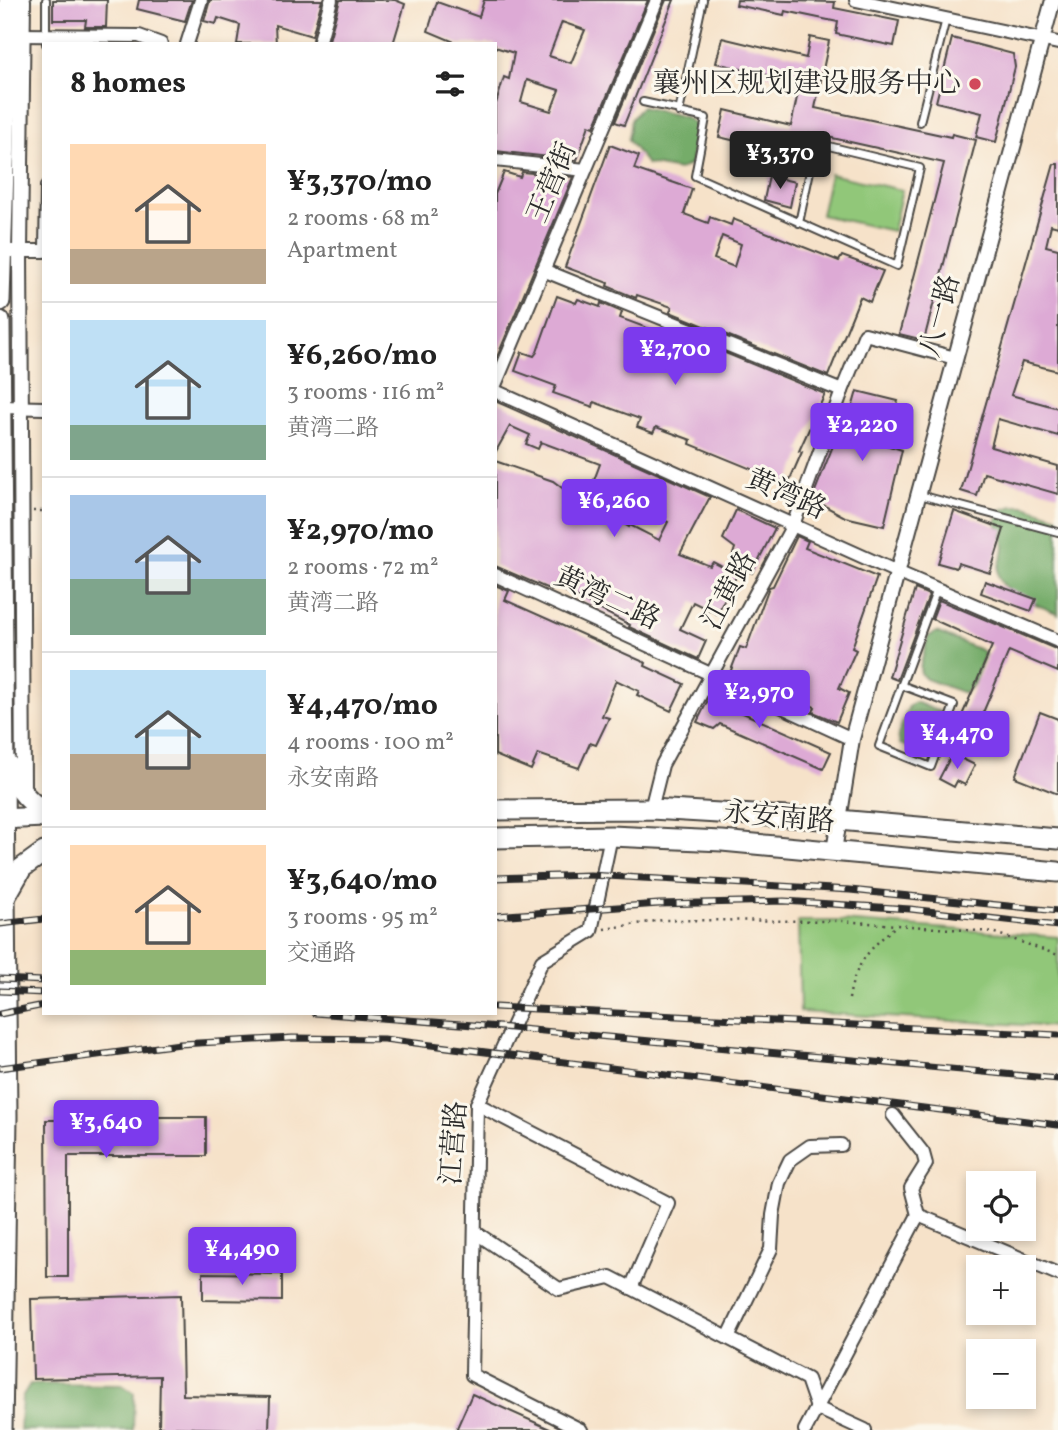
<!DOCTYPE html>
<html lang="en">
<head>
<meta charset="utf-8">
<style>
	:root { --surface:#fff; --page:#f6f6f6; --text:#222; --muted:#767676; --line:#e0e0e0; --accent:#7c3aed }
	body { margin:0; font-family:Vollkorn,"Noto Serif SC",serif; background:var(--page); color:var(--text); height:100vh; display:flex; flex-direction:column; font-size:26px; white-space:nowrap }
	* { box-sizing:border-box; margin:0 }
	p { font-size:23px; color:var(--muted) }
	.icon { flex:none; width:38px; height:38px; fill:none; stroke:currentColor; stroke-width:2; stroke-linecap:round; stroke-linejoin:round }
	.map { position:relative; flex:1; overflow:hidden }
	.panel { position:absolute; left:42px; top:42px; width:455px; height:973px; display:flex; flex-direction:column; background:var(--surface); border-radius:0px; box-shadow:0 4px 10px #0003 }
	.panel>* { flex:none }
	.controls { position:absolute; left:966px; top:1171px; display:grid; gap:14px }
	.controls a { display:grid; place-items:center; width:70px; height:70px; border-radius:0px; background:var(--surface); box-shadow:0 4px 10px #0003; font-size:35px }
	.price { position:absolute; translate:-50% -60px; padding:0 16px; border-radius:7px; background:var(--accent); color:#fff; font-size:23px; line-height:46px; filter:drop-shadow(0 2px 4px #0008) }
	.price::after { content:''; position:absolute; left:50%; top:42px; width:21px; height:16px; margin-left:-10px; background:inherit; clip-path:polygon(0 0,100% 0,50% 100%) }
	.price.current { background:#222; color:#fff }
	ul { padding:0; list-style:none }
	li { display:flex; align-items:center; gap:21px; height:175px; padding:0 28px }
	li+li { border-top:2px solid var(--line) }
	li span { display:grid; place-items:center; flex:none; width:196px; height:140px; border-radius:0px; color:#555 }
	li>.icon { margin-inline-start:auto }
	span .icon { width:84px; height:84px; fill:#fffc; stroke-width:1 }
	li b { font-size:30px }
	h2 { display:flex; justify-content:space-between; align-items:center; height:84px; padding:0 28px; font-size:30px }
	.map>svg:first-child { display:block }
	.green { fill:#91c779; stroke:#5e7952; stroke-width:2 }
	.forest { fill:#74ac69; stroke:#506c4a; stroke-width:2 }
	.building { fill:#ddaad5; fill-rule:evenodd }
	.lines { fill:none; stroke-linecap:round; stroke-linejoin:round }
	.service-casing { stroke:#494643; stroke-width:10 }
	.minor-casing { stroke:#494643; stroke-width:16 }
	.tertiary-casing { stroke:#494643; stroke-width:18 }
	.primary-casing { stroke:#494643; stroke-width:23 }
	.path { stroke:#494643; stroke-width:2.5; stroke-dasharray:2 5; stroke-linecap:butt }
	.service { stroke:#fff; stroke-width:6 }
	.minor { stroke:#fff; stroke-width:12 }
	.tertiary { stroke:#fff; stroke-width:14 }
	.primary { stroke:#fff; stroke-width:19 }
	.rail-casing { stroke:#2b2b2b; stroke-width:7 }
	.rail { stroke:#fbf7ec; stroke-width:4.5; stroke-dasharray:13; stroke-linecap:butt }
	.poi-dot { fill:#d1495b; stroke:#fbf7ec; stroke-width:2.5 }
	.labels { text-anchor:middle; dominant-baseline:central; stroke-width:6; stroke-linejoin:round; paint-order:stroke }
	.poi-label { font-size:28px; fill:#2b2b2b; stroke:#fbf7ec; text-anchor:end }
	.street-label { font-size:28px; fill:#2b2b2b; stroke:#fbf7ec }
</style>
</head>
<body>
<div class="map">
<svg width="1058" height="1430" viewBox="0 0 1058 1430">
	<rect width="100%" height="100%" fill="#fbf7ec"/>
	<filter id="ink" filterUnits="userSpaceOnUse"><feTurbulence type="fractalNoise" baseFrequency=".0143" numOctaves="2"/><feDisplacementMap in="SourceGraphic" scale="14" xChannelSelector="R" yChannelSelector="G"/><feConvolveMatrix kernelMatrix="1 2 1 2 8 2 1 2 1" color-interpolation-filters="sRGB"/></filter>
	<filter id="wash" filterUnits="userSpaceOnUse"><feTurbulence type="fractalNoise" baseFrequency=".00686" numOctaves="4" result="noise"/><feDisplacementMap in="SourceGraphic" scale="28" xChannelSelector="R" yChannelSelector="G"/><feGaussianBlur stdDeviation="1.57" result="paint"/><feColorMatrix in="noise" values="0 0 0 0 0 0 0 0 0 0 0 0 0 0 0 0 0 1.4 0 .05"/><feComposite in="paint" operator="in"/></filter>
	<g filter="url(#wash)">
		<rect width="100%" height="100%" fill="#f6e2c9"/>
		<g class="green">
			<path d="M830,174L902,190L893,231L821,215Z"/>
			<path d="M798,921H841L1058,937V1027L800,1012Z"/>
		</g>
		<g class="forest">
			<path d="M641,107L685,117L696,125L691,164L679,170L647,164L628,140L631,120Z"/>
			<path d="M1013,506H1025L1058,517V614C1041,605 995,593 998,570C998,565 1002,559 1003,554C1006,542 1001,532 996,522L1001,510Z"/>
			<path d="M936,632L981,650L985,654L973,685L964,693L926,679L921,674L920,668L928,637Z"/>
			<path d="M915,702L940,712L941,717L930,749L923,753L900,744L898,735L909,706Z"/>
			<path d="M30,1384L122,1385L134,1393L133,1430H20L22,1397Z"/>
		</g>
		<g id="blocks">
			<g class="building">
				<path d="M53,0H107L106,27H85L86,20H53Z"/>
				<path d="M139,0H192L185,21L137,9Z"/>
				<path d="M210,0H322L312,36L275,25L276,44H237L240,25L218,18L216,24L204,21Z"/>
				<path d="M340,0H395L405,4L393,44H328Z"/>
				<path d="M484,0H648L594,127L589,125L577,160L495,151V107L504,77L509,79L514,53L495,47V44H459L428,31L437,2L479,17ZM562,22L585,30L571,63L549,56ZM527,80L559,90L551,111L521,102Z"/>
				<path d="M666,0H674L624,125L615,122Z"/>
				<path d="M737,0L835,2L834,8L899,21L894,46L836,34L838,22L785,11L784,15L736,5Z"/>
				<path d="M810,37L829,41L815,108L951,137L952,134L976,140L924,340L899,334L944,163L810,133L808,144L786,139L783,152L719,137L725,110L791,126L800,83L716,63L722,38L806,58Z"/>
				<path d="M952,38L1013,54L1015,67L996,142L976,137L982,113L936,102Z"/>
				<path d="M610,145L639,156L634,169L692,189L684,214L708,223L710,217L731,225L733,219L839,261L842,256L883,271L870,302L860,297L828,376L670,312L672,307L637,295L636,298L607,286L608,283L565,267ZM722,236L741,244L734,267L714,259Z"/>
				<path d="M1054,164H1058V227L1051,225L1046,246L1058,249V371L1022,362L1011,395L1058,408V436L998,419L991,447L1058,466V494L984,473L977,496L961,491Z"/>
				<path d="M504,172L520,177L522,172L573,177L495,362V194Z"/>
				<path d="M769,176L795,182L790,207L764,200Z"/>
				<path d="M557,296L576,303L578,299L600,307L601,303L622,312L620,318L690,344L691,339L825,394L799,451L802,452L788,484L690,444L691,440L656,427L653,433L637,427L640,419L594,402L593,407L553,393L556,386L515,371L522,352L534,356L537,352Z"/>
				<path d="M857,391L898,401L886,445L902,450L884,526L845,517L812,499L842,423L847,426Z"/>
				<path d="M495,401L710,497L680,554L710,566L713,562L728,570L735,548L723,539L736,510L775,528L752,573L741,567L717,614L693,602L680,629L706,641L698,659L629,627L630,625L553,585L551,590L495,566V461L553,481L582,503L585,500L629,527L630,525L659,540L668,522L593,483L600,464L541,442L538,449L526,444L530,435L510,426L495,453Z"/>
				<path d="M954,511L1004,529L990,573L958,563L956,568L938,563Z"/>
				<path d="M797,536L808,541L805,548L877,577L852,648L856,650L839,688L849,693L837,722L813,712L815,707L730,673L740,647L746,649L769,587L773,586Z"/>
				<path d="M985,581L1036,599L1031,611L981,593Z"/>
				<path d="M495,585L509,591L505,600L646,663L645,666L684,684L671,711L637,695L639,691L616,680L602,716L609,718L596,745L590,743L579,768L538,754L531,770L495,755Z"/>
				<path d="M915,589L929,595L897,680L889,677Z"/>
				<path d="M939,600L1058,650V672L1009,651L974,734L957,727L992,646L932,619Z"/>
				<path d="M715,686L732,694L727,706L831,752L823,769L720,724L714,729L697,722Z"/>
				<path d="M1040,712L1058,719V794L1015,777Z"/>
				<path d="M952,754L975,765L965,785L957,781L954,787L939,779Z"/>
				<path d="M81,1117H206V1156H68V1277H47L46,1120H81Z"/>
				<path d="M203,1273L282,1274V1301L203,1300Z"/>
				<path d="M181,1295L183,1395L270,1397L269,1430L159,1427L160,1376L33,1379L31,1299Z"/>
				<path d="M472,1394L552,1430H456Z"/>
			</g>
		</g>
	</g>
	<g filter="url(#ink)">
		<use href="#blocks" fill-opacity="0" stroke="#494643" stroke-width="2"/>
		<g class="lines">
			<defs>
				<g id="service">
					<path d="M703,0L679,112L706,118L695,176L897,266L920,168L816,143L799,223"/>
					<path d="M46,44V0"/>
					<path d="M643,102L680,110"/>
					<path d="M920,122L946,19"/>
					<path d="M43,250L44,186"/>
					<path d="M920,495L1058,532"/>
					<path d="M901,685L954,705L931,767L879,746L937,589"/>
				</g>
				<g id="minor">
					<path d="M856,0L1058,43"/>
					<path d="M16,35L139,36L161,44"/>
					<path d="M187,44L201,0"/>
					<path d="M319,44L331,0"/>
					<path d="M495,160L585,170"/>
					<path d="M2,251H44"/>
					<path d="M543,270L842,391L865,334L955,358"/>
					<path d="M495,385L657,0"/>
					<path d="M495,391L897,572L1058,641"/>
					<path d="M1,407L44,408"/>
					<path d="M495,575L852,739"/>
					<path d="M651,809L662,765L793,525L842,391"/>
					<path d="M477,1104L668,1203L631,1288"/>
					<path d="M893,1115L923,1153L926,1164L911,1188L918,1215"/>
					<path d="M475,1232L559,1289L610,1277L807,1379L817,1408L865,1430"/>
					<path d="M728,1338L771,1249L773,1215L779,1183L790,1160L810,1146L841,1145"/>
					<path d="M581,1430L472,1375L477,1104L542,961L591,931L611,836"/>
					<path d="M805,1430L918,1215L1058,1274"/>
				</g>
				<g id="tertiary">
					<path d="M23,792L20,251L23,0"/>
					<path d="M834,851L852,739L1053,0"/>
				</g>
				<g id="primary">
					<path d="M0,301L9,0"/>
					<path d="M0,321L7,1117L2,1430"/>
					<path d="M7,763C15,784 24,799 44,811"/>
					<path d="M495,810L651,809L838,820L1058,839"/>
					<path d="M0,819L44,817"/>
					<path d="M495,838L611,836L722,841L1058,872"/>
					<path d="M6,896L22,868L44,852"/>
				</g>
			</defs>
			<use href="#service" class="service-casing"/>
			<use href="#minor" class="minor-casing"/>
			<use href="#tertiary" class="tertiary-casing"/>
			<use href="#primary" class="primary-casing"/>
			<g class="path">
				<path d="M33,511H44"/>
				<path d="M604,929L663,920L841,921L992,932L1058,955"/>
				<path d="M849,999C854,964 871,947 897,925"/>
			</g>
			<use href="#service" class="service"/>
			<use href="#minor" class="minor"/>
			<use href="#tertiary" class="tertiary"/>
			<use href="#primary" class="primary"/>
			<defs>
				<g id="rail">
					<path d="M495,878L590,875L850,890L1058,911"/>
					<path d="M495,916L659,904L784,901L910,909L1058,926"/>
					<path d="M0,924L44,919"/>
					<path d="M0,979L44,981"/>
					<path d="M0,991L44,993"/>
					<path d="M495,1007L1058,1035"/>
					<path d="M315,1013L500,1027L1058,1079"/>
					<path d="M0,1014L44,1005"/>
					<path d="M0,1068L180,1044L292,1038L384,1039L1058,1125"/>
				</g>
			</defs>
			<use href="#rail" class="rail-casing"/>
			<use href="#rail" class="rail"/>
		</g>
	</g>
	<circle class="poi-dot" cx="975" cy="84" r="7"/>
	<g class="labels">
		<g class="poi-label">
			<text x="961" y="84">襄州区规划建设服务中心</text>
		</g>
		<g class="street-label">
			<text transform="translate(553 183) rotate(-67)">王营街</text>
			<text transform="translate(941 316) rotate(-75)">八一路</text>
			<text transform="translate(786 495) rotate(24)">黄湾路</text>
			<text transform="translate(730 591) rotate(-62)">江黄路</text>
			<text transform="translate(607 599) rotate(25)">黄湾二路</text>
			<text transform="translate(779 818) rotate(5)">永安南路</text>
			<text transform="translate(455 1143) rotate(-86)">江营路</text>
		</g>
	</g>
</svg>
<div class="controls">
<a><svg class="icon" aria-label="locate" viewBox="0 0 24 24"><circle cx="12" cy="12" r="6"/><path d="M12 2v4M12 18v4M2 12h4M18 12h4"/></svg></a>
<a>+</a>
<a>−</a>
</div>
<b class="price current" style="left:780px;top:191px">¥3,370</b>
<b class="price" style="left:675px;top:387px">¥2,700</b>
<b class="price" style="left:862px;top:463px">¥2,220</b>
<b class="price" style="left:614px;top:539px">¥6,260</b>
<b class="price" style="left:759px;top:730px">¥2,970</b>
<b class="price" style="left:957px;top:771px">¥4,470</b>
<b class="price" style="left:106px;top:1160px">¥3,640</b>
<b class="price" style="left:242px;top:1287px">¥4,490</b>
<section class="panel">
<h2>8 homes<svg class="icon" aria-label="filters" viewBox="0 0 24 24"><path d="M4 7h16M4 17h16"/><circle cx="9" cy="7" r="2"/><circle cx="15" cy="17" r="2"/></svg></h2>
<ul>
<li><span style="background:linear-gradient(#ffd9b3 75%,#b9a48a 0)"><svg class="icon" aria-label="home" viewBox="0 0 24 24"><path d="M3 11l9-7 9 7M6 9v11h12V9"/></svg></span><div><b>¥3,370/mo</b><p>2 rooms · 68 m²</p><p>Apartment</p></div></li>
<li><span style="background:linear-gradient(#bfe0f5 75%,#7fa58c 0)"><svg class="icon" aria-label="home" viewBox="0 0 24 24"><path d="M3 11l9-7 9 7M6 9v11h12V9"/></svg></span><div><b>¥6,260/mo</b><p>3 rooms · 116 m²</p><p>黄湾二路</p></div></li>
<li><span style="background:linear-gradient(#a9c7e8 60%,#7fa58c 0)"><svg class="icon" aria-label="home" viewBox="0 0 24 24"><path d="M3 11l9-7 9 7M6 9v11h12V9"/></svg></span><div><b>¥2,970/mo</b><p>2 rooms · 72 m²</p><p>黄湾二路</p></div></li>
<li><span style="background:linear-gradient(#bfe0f5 60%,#b9a48a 0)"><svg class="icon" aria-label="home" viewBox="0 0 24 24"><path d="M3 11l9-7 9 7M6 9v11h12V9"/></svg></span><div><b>¥4,470/mo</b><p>4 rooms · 100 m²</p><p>永安南路</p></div></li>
<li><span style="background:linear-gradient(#ffd9b3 75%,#8fb573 0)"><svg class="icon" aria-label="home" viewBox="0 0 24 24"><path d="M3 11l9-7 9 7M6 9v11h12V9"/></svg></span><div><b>¥3,640/mo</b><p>3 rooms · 95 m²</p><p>交通路</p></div></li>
</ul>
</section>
</div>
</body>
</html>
